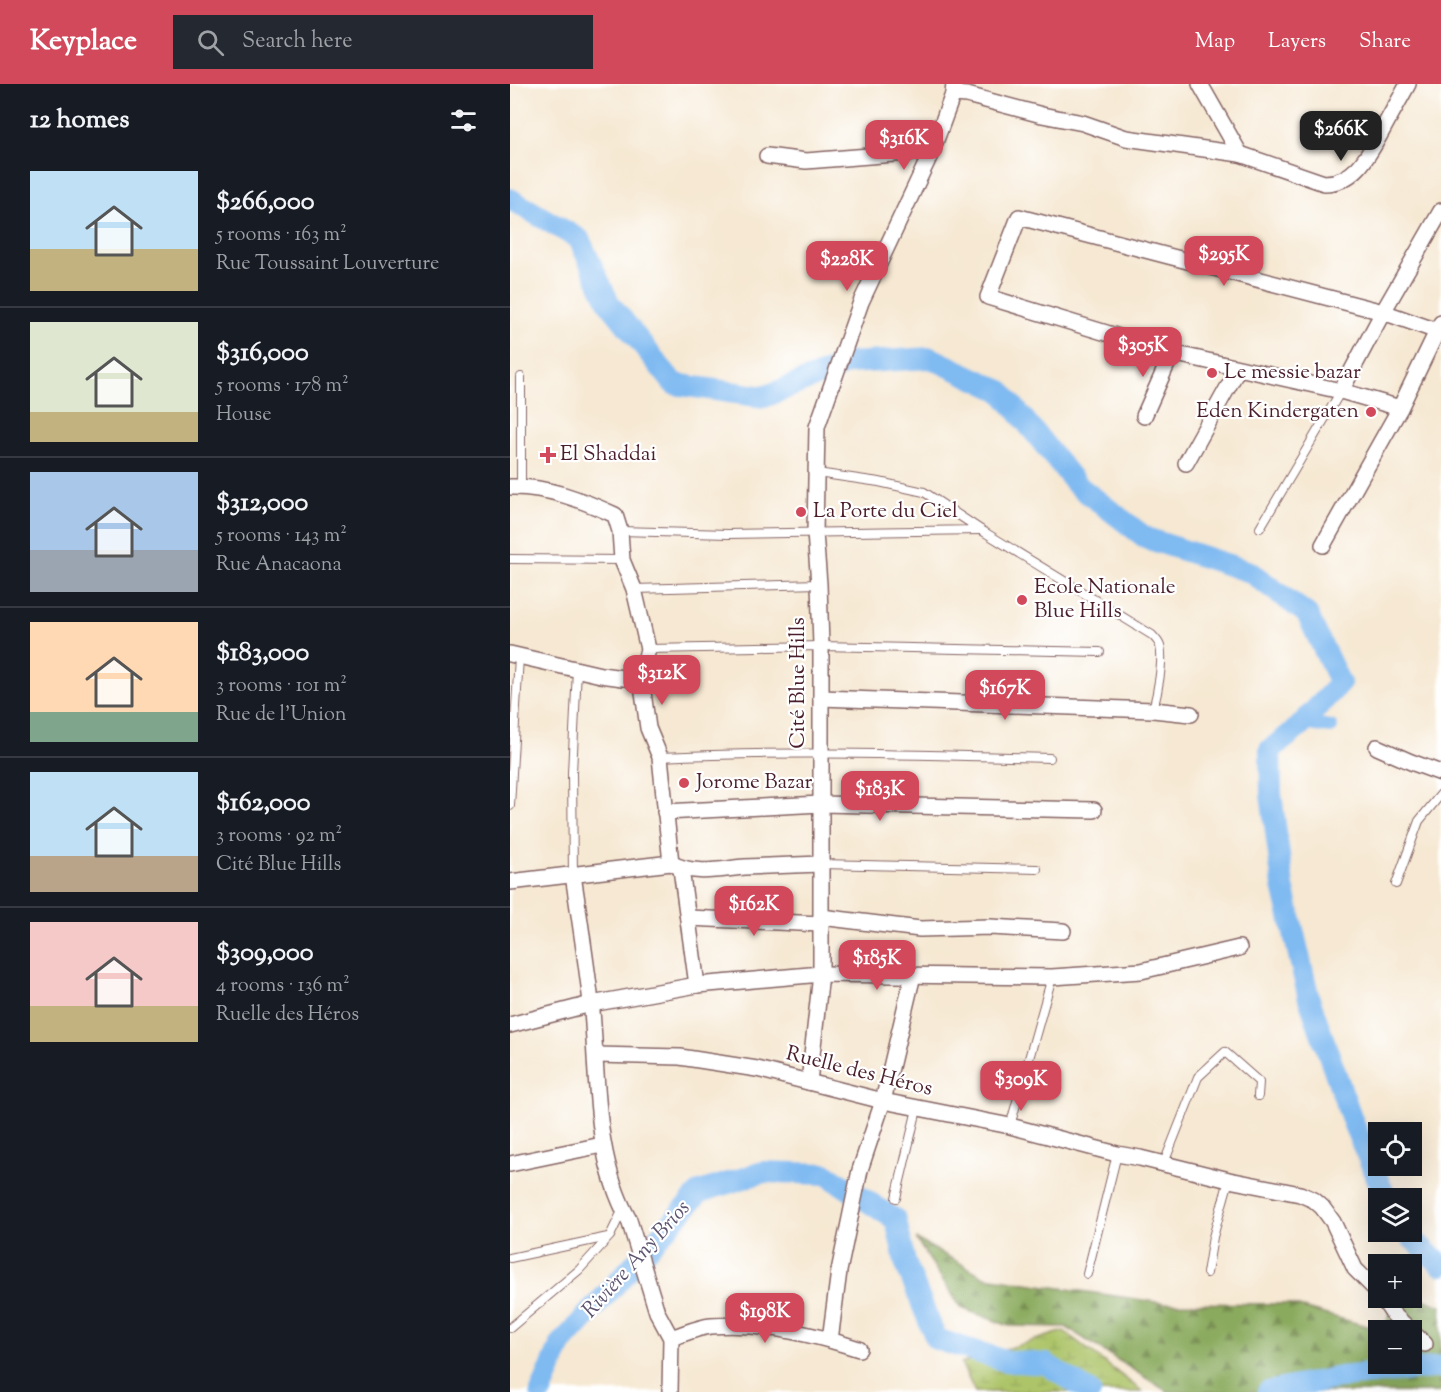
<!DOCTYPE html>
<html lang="en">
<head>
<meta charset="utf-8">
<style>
	:root { --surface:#171b24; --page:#242831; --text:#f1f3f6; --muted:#9ea1a6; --line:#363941; --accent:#d1495b }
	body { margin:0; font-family:"Sorts Mill Goudy",serif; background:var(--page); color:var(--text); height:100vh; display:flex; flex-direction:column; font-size:22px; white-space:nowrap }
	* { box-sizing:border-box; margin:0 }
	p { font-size:20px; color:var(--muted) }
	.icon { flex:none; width:33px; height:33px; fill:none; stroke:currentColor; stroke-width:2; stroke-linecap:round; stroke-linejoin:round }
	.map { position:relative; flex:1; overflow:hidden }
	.side { display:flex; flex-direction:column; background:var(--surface); width:510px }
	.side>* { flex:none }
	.fabs { position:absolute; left:858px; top:1038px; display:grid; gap:12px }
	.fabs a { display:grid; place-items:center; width:54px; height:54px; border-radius:0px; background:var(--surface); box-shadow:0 6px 24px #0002; font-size:30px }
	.price { position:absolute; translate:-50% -51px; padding:0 14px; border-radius:12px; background:var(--accent); color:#fff; font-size:20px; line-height:39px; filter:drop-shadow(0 2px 3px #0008) }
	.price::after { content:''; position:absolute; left:50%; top:36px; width:18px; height:14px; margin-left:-9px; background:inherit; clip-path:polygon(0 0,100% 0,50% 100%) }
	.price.active { background:#222; color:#fff }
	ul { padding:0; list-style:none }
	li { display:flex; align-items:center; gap:18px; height:150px; padding:0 30px }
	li+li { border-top:2px solid var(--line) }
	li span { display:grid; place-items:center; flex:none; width:168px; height:120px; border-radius:0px; color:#555 }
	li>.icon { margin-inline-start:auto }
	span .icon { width:72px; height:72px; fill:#fffc; stroke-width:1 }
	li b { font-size:26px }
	h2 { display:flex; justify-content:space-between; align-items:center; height:72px; padding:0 30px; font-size:26px }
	header { display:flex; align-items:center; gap:36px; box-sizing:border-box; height:84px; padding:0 30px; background:var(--accent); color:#fff }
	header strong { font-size:28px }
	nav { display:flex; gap:33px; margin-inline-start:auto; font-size:21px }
	.search { width:420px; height:54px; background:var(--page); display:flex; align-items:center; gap:15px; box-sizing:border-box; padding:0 21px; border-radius:0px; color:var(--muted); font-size:22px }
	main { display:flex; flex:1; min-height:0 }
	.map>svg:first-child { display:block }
	.forest { fill:url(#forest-firs); stroke:#6a6444; stroke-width:1.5 }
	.wetland { fill:url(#wetland-marsh); stroke:#7c724a; stroke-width:1.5 }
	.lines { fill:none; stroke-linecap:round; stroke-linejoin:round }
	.canal { stroke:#7fbaf1; stroke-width:14 }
	.river { stroke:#7fbaf1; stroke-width:22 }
	.lane-casing { stroke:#866565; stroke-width:10 }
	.street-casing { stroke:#866565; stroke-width:18 }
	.lane { stroke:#fff; stroke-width:8 }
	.street { stroke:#fff; stroke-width:15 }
	.poi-dot { fill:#d1495b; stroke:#fff; stroke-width:2 }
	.labels { text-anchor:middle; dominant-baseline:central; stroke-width:4.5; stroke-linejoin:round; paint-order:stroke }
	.poi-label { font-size:21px; fill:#4a1f2b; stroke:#fff; text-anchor:start }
	.street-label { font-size:21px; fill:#4a1f2b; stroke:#fff }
	.water-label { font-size:22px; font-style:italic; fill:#5d5570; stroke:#fff }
</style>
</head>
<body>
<header>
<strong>Keyplace</strong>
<div class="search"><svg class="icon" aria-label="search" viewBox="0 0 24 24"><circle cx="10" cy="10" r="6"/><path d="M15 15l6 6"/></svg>Search here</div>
<nav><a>Map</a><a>Layers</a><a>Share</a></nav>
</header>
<main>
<section class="side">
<h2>12 homes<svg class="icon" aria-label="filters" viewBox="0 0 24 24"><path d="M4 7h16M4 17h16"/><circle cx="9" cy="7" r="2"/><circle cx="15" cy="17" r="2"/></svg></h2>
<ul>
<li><span style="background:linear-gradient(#bfe0f5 65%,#c2b280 0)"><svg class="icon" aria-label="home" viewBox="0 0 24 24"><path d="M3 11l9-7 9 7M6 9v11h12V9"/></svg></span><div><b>$266,000</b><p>5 rooms · 163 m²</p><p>Rue Toussaint Louverture</p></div></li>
<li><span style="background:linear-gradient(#dfe7d0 75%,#c2b280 0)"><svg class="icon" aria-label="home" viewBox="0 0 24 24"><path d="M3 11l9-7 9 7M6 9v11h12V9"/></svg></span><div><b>$316,000</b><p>5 rooms · 178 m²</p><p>House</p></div></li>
<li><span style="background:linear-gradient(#a9c7e8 65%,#9aa5b1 0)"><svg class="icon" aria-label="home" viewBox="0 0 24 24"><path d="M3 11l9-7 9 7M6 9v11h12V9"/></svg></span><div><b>$312,000</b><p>5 rooms · 143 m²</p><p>Rue Anacaona</p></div></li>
<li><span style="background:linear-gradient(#ffd9b3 75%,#7fa58c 0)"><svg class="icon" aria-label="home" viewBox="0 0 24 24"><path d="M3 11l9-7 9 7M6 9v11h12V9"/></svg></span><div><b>$183,000</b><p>3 rooms · 101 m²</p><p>Rue de l'Union</p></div></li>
<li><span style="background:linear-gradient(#bfe0f5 70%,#b9a48a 0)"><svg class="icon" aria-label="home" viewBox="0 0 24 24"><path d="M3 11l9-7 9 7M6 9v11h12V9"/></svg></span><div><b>$162,000</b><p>3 rooms · 92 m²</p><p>Cité Blue Hills</p></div></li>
<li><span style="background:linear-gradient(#f6c9c9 70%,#c2b280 0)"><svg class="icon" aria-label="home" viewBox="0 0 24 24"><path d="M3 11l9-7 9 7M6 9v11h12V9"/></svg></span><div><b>$309,000</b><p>4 rooms · 136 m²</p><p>Ruelle des Héros</p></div></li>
</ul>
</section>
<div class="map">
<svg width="931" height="1308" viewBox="0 0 931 1308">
	<defs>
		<pattern id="forest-firs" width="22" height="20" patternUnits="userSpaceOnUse" patternTransform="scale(1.5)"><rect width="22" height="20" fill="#8aaa5d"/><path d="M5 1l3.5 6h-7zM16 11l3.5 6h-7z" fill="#738a4d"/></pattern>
		<pattern id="wetland-marsh" width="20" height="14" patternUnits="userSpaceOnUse" patternTransform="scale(1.5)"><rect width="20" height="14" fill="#adc469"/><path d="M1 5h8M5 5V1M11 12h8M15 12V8" fill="none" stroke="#96a85b"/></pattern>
	</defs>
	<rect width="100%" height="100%" fill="#fff"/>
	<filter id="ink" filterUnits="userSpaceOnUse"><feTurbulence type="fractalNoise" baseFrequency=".0167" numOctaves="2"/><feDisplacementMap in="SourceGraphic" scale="12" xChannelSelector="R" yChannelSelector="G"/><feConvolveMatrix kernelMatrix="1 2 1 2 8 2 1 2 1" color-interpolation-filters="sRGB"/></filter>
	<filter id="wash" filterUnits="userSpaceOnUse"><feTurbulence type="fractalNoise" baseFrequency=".008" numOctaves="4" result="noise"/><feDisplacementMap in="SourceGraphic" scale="24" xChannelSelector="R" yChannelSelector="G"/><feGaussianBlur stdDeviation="1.35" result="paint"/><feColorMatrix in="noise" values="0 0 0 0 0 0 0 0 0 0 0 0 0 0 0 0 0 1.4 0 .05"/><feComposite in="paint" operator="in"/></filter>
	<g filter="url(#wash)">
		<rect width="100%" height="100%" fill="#f6e8d2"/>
		<path class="forest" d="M406,1155L475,1193L653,1219L778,1220L871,1246H868V1280H902V1246H875L883,1214H902V1203L908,1213L931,1222V1308H658L556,1243L499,1242L451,1224Z"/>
		<path class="wetland" d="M554,1247L633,1308H465L451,1279Z"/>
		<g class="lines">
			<path class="canal" d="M792,639L821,643"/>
			<g class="river">
				<path d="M0,115L69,155L99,219L164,300L254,313L339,279L421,274L491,307L567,401L636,454L740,488L797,530L830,599L788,644L760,666L761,710L773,802L799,915L844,1041L876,1114"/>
				<path d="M895,1148L931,1181"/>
				<path d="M31,1308L51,1260L190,1108L253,1088L316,1090L386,1136L395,1178L426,1255L496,1277L536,1280L580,1308"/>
				<path d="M758,1308L831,1293L931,1283"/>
			</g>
		</g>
	</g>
	<g filter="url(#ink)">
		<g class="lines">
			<defs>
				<g id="lane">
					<path d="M11,402V293"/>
					<path d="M750,444L831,307"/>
					<path d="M471,446L642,551C645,554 649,558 650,562C654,577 647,611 643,626"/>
					<path d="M110,447L218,450L471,446L414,408L369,398L307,389"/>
					<path d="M0,475L112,476"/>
					<path d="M124,505L309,500"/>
					<path d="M138,565L311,562L590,568"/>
					<path d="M150,673C280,666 409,671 540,674"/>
					<path d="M0,722L9,573"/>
					<path d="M311,780L527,785"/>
					<path d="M63,791L62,689L67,585"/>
					<path d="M886,800L909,737L931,710"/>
					<path d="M500,1042L542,893"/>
					<path d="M654,1079L688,993L715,968L749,998L748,1012"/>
					<path d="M386,1114L407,1025"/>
					<path d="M0,1174L98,1153"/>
					<path d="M697,1189L703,1153L719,1096"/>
					<path d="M577,1190L607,1070"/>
					<path d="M0,1244L69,1186L100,1152L113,1125"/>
				</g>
				<g id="street">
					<path d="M690,0L730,70"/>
					<path d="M443,10L457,11L532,31L573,39L616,54L730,70L814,99C846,99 859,70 873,45C881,30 890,15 898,0"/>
					<path d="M257,72L296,77L422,67"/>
					<path d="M831,307L873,228L931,127"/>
					<path d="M890,324L831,307L662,269L478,213L509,133L873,228L927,247"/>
					<path d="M634,332L662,269"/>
					<path d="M676,379L728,285"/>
					<path d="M0,403C37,402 72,416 105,431L110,447L112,476L124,505L138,565L131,594L138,644L150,673L161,779"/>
					<path d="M813,461L890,324L931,239"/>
					<path d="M0,570L91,591L113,594H131"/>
					<path d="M311,614L643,626L681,630"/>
					<path d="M867,663L901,678L931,689"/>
					<path d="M155,728L311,720L584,726"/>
					<path d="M171,785L187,901"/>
					<path d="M63,791C70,837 77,882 82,927C88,997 84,1073 119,1136L147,1228L161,1254L160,1308"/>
					<path d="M0,798L161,779C184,792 210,785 235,783C261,782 286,781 311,780"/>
					<path d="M311,833L410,845L480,843L553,847"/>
					<path d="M178,834L311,840"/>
					<path d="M0,941L81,920L187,901L311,890L542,893L631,887L729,864"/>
					<path d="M86,971L170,973L247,985L373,1017L500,1042L607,1070L630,1074L719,1096L790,1110L804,1116L812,1123L823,1138L845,1185L868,1208"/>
					<path d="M299,998L311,890V562L309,500L305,449L307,343L351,218L422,67L443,10L444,0"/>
					<path d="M0,1080L92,1061"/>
					<path d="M872,1214L883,1230L900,1246"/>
					<path d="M902,1248L915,1260"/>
					<path d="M161,1254C174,1250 188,1243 201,1242C249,1238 304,1250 349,1265"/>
					<path d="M320,1256L329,1187L350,1086L373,1017L403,891"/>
				</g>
			</defs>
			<use href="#lane" class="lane-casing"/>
			<use href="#street" class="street-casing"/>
			<use href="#lane" class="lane"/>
			<use href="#street" class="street"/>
		</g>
	</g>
	<g class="poi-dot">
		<circle cx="702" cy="289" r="6"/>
		<circle cx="861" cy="328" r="6"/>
		<path d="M35 362h6v6h6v6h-6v6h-6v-6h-6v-6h6z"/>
		<circle cx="291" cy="428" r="6"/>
		<circle cx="512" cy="516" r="6"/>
		<circle cx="174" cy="699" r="6"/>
	</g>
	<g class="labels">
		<g class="poi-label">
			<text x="714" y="289">Le messie bazar</text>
			<text x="849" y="328" text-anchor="end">Eden Kindergaten</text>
			<text x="50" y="371">El Shaddai</text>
			<text x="303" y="428">La Porte du Ciel</text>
			<text x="524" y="504">Ecole Nationale<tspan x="524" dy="24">Blue Hills</tspan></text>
			<text x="186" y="699">Jorome Bazar</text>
		</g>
		<g class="street-label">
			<text transform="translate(289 599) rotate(-90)">Cité Blue Hills</text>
			<text transform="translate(349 988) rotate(14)">Ruelle des Héros</text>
		</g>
		<g class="water-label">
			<text transform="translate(127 1176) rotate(-48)">Rivière Any Brios</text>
		</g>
	</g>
</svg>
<div class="fabs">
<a><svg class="icon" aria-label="locate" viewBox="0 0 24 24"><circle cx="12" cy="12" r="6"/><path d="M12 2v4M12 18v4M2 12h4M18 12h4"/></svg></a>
<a><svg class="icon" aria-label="layers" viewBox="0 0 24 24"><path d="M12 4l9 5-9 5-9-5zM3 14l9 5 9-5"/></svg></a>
<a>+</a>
<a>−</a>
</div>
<b class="price active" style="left:831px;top:78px">$266K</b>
<b class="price" style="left:394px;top:87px">$316K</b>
<b class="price" style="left:714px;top:203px">$295K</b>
<b class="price" style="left:337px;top:208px">$228K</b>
<b class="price" style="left:633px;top:294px">$305K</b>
<b class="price" style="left:152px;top:622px">$312K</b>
<b class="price" style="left:495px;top:637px">$167K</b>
<b class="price" style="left:370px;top:738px">$183K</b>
<b class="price" style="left:244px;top:853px">$162K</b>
<b class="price" style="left:367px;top:907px">$185K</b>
<b class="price" style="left:511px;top:1028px">$309K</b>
<b class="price" style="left:255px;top:1260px">$198K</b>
</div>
</main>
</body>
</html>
